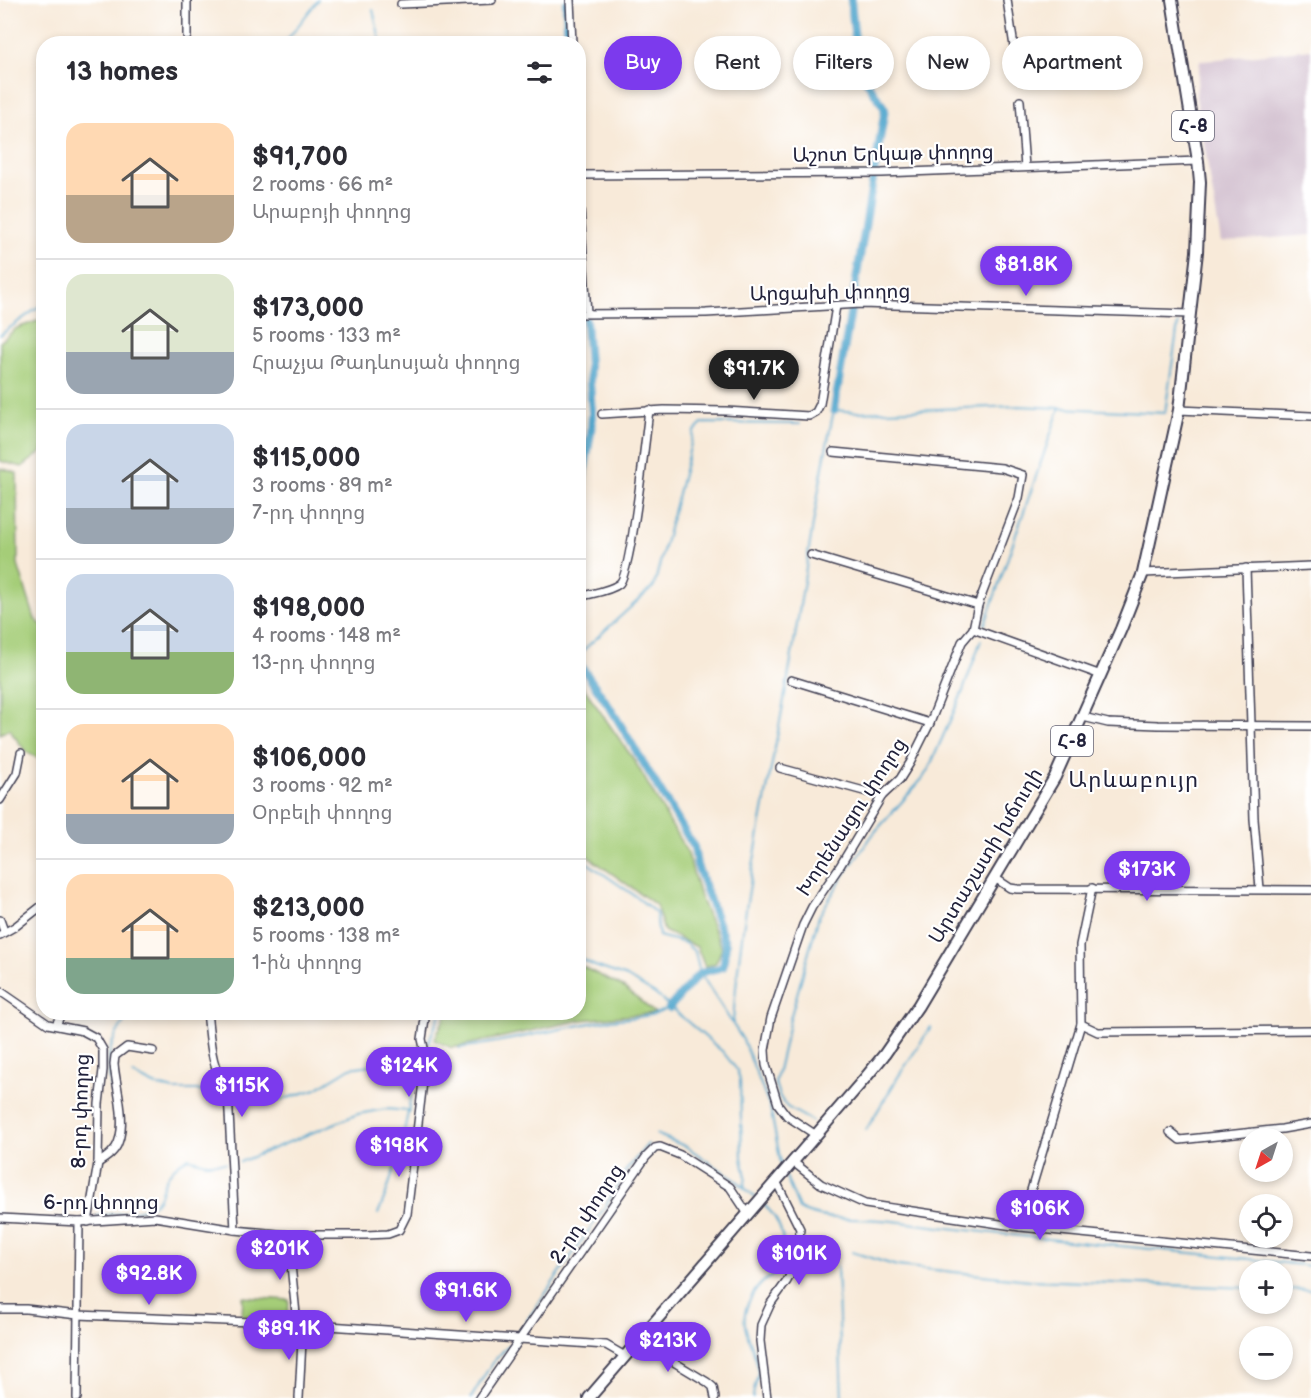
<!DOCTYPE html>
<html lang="en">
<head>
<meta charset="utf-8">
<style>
	:root { --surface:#fff; --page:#f7f7f7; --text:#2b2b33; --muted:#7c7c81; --line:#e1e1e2; --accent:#7c3aed }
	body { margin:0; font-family:"Balsamiq Sans","Noto Sans Armenian",sans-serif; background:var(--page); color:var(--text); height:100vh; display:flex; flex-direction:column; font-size:22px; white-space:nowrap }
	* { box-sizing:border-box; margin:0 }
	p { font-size:20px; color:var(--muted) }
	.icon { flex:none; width:33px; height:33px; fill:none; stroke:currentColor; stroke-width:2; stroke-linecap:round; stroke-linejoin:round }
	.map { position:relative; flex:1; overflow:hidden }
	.panel { position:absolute; left:36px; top:36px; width:550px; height:984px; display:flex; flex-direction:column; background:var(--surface); border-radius:24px; box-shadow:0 3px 9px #0003 }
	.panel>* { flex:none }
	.banner { position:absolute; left:604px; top:36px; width:570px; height:54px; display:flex; gap:12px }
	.needle { width:39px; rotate:219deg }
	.fabs { position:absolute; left:1239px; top:1128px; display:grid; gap:12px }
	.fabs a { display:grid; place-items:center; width:54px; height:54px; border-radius:50%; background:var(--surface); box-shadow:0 3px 9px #0003; font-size:30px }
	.price { position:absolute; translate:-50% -51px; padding:0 14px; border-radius:21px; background:var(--accent); color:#fff; font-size:20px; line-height:39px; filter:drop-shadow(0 2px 3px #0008) }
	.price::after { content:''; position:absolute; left:50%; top:36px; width:18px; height:14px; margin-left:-9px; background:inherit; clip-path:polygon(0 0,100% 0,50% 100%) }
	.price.active { background:#222; color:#fff }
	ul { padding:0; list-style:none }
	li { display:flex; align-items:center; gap:18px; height:150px; padding:0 30px }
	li+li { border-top:2px solid var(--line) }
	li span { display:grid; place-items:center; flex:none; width:168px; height:120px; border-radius:18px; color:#555 }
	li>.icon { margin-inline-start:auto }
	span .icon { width:72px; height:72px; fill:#fffc; stroke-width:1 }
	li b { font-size:26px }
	h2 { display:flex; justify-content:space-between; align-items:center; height:72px; padding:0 30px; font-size:26px }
	.chip { padding:0 21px; border-radius:27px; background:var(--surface); box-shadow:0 3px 9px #0003; font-size:21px; line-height:54px }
	.chip.active { background:var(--accent); color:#fff }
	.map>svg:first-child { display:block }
	.industrial { fill:#d0bdcd }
	.green { fill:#a5cd78; stroke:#64785a; stroke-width:1.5 }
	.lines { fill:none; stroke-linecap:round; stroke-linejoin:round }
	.stream { stroke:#50a5cc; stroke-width:2 }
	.canal { stroke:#50a5cc; stroke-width:8 }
	.street-casing { stroke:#424053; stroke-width:10 }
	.primary-casing { stroke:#424053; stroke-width:14 }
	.street { stroke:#fff; stroke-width:7 }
	.primary { stroke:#fff; stroke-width:10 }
	.labels { text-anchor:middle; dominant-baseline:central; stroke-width:4.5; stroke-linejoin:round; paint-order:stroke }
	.shield { fill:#fff; stroke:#646476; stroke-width:1.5 }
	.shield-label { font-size:18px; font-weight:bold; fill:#22223b }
	.street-label { font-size:20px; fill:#22223b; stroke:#fff }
	.quarter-label { font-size:22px; letter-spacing:1.5px; fill:#22223b; stroke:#fff }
</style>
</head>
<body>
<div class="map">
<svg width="1311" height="1398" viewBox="0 0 1311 1398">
	<rect width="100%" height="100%" fill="#fff"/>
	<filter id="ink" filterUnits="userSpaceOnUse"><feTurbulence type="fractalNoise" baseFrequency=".0167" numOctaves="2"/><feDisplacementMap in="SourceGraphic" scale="12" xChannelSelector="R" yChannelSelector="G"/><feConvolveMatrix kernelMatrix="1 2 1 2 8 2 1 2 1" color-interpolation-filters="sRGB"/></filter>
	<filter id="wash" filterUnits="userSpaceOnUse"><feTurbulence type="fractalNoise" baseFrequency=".008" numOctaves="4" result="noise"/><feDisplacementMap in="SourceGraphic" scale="24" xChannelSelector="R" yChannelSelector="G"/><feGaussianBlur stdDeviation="1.35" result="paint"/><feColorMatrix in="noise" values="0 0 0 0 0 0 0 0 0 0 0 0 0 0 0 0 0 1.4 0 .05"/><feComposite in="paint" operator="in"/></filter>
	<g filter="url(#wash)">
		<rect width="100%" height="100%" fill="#f8ead9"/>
		<path class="industrial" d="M1311,49V235L1221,242L1196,96L1200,61Z"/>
		<g class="green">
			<path d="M43,319V451L22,467L0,461V342L17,328Z"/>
			<path d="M0,468L17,473L18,565L35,619L43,626V761L26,752L9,729L0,734Z"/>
			<path d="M579,681L634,760L688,854L700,897L722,948L716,963L705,967L697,947L664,931L656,905L579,850Z"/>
			<path d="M579,965L623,987L655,1013L581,1020L452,1048L434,1040L447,1013L579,1012Z"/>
			<path d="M243,1297L289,1300L288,1318L242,1316Z"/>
		</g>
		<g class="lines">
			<g class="stream">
				<path d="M373,10L381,44"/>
				<path d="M284,44L318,0"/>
				<path d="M0,335L44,303"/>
				<path d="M985,624L1060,407"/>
				<path d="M579,654L654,586L694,432L703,423L800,424"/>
				<path d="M579,857L638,898L656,913L659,936L685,943L695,952L700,973L743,1040L770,1107L782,1169"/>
				<path d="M579,958L595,966L627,977L655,994L723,1052L737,1070L740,1080L742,1158L746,1177L744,1188"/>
				<path d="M733,1022C741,910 766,799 786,689C803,596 814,503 834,410L857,412L1019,406L1165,413L1178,324"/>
				<path d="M459,1048C506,1042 551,1030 597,1022C621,1017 647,1020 669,1008"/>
				<path d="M132,1074L154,1085L173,1090H197L222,1099"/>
				<path d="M238,1100H281L316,1089L350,1068L416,1058"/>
				<path d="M117,1117C113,1098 106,1070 110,1051C113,1037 122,1025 130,1012"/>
				<path d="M812,1121L787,1107L779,1096L775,1083L790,1019L819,916L844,875L874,833L923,778L929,768L963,691L981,640"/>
				<path d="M866,1130L898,1077L931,1027"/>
				<path d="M656,1134L687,1147L737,1181L757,1199"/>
				<path d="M240,1162L358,1114L386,1109L409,1111"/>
				<path d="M786,1177L799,1209C826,1223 863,1217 893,1221C1032,1240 1172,1249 1311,1266"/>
				<path d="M378,1214C400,1161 412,1106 416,1049L428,1043L441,1012"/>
				<path d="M97,1216C112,1214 139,1213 152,1205C161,1200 161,1189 165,1181C170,1170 178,1163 188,1158L206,1163H225"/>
				<path d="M852,1252L897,1266L1030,1280L1250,1288"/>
				<path d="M837,1266L842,1398"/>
				<path d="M1282,1289L1311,1290"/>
				<path d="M519,1332L605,1207L624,1173L648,1144"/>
				<path d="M471,1398L492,1363L509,1345"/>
				<path d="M753,1398C753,1389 758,1380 758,1371C756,1341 733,1327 752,1296C759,1284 766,1278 779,1273C788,1245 784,1222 762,1203"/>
			</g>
			<g class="canal">
				<path d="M566,4L568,44"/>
				<path d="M834,410L885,109L863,76L856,52L851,0"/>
				<path d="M579,502L591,432L592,414L586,320"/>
				<path d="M579,663L611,709L694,847L697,865L726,945L723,967L700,973L669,1008"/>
			</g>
		</g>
	</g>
	<g filter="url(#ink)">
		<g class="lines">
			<defs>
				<g id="street">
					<path d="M187,0V36"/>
					<path d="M570,0L572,44"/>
					<path d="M1007,0L1018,73"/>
					<path d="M401,4L492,0"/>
					<path d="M1020,101L1025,167"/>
					<path d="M579,175L882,173L1198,161"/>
					<path d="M579,195L587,313"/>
					<path d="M579,314L706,313L861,304L1190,314"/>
					<path d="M1179,410L1311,416"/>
					<path d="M602,414L664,410L726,411L809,416L816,412L820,404L836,306"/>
					<path d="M811,555L978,605"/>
					<path d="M1246,568L1254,819L1260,889"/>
					<path d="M1143,573L1311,566"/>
					<path d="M583,596C593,593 610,591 619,584C631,576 646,434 649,410"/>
					<path d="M973,629L1101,675"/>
					<path d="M791,680L930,723"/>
					<path d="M1083,717L1108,723L1158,725L1311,726"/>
					<path d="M780,768L882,796"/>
					<path d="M0,800L17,773L21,753"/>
					<path d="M995,878L1010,888L1017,889L1311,890"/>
					<path d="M0,920L4,931"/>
					<path d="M0,935L16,926L44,904"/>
					<path d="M0,991L48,1024L83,1031L96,1038L103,1050V1070L99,1104L98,1163L88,1222"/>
					<path d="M207,1012C211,1045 210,1064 228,1093L235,1230"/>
					<path d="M1081,1024L1098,1032L1311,1030"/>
					<path d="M56,1025L62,1012"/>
					<path d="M1170,1132L1180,1140L1282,1129L1311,1124"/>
					<path d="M816,1135L787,1116L778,1104L766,1065L765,1050L771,1018L803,925L812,907L840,866L882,796L900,779L910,763L930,723L962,642L973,629L978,605L1019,498L1023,475L1002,468L833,452"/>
					<path d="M792,1161L821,1184L865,1204L1020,1227L1311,1256"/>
					<path d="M98,1163C106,1158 115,1152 118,1143C127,1120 116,1088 114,1064L115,1056L127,1047L153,1051"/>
					<path d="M0,1218L79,1222L155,1217L235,1230L288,1235H366L388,1234L399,1230L407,1214L426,1057L422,1039L426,1012"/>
					<path d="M1020,1227L1081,1024L1080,945L1092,888"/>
					<path d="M288,1235L297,1324"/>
					<path d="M0,1309H26L78,1315L300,1324L606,1345L625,1356"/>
					<path d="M639,1341L707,1382L713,1387L715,1398"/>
					<path d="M77,1398L79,1222"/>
					<path d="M299,1398L302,1341L300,1324"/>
					<path d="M479,1398L646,1157L655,1148L660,1147L680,1155L730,1187L748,1214"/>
					<path d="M767,1398L760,1341L761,1325L771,1303L787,1281L796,1263L800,1229L776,1181"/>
				</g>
				<path id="primary" d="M589,1398L866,1077L884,1055L918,1006L1055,777L1121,629L1143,573L1179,410L1197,252L1200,182L1198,161L1172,0"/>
			</defs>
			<use href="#street" class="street-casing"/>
			<use href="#primary" class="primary-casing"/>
			<use href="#street" class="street"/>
			<use href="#primary" class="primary"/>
		</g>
	</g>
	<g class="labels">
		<g class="shield">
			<rect x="1172" y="111" width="42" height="30" rx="4.5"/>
			<rect x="1051" y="726" width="42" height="30" rx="4.5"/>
		</g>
		<g class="shield-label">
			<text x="1193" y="126">Հ-8</text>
			<text x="1072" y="741">Հ-8</text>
		</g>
		<g class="street-label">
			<text transform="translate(893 154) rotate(-1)">Աշոտ Երկաթ փողոց</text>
			<text transform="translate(830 293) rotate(-1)">Արցախի փողոց</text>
			<text transform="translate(852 817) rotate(-57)">Խորենացու փողոց</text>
			<text transform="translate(986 856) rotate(-59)">Արտաշատի խճուղի</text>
			<text transform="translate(81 1111) rotate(-88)">8-րդ փողոց</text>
			<text x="101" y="1203">6-րդ փողոց</text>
			<text transform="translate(587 1214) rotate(-56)">2-րդ փողոց</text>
		</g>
		<g class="quarter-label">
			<text x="1134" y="780">Արևաբույր</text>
		</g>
	</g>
</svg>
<div class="fabs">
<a><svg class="needle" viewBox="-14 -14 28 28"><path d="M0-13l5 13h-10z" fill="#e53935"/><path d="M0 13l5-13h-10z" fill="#7c7c81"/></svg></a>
<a><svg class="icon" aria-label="locate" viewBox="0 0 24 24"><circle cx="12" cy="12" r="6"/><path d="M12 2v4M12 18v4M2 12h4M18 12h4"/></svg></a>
<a>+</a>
<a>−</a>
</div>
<b class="price" style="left:1026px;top:297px">$81.8K</b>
<b class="price active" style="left:754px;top:401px">$91.7K</b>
<b class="price" style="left:1147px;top:902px">$173K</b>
<b class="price" style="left:409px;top:1098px">$124K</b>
<b class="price" style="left:242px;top:1118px">$115K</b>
<b class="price" style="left:399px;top:1178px">$198K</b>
<b class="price" style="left:1040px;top:1241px">$106K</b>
<b class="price" style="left:280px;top:1281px">$201K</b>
<b class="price" style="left:799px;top:1286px">$101K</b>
<b class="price" style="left:149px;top:1306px">$92.8K</b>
<b class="price" style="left:466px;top:1323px">$91.6K</b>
<b class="price" style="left:289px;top:1361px">$89.1K</b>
<b class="price" style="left:668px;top:1373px">$213K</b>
<div class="banner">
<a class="chip active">Buy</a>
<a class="chip">Rent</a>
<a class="chip">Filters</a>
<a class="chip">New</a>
<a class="chip">Apartment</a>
</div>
<section class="panel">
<h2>13 homes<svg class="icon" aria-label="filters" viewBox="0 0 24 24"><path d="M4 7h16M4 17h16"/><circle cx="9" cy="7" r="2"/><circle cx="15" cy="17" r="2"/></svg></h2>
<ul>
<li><span style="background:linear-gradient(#ffd9b3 60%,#b9a48a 0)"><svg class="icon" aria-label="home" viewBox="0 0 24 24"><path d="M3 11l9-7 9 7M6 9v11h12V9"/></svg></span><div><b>$91,700</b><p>2 rooms · 66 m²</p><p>Արաբոյի փողոց</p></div></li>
<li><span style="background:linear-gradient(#dfe7d0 65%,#9aa5b1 0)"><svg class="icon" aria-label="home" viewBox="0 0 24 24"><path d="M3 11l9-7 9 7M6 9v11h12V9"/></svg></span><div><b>$173,000</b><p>5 rooms · 133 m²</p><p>Հրաչյա Թադևոսյան փողոց</p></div></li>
<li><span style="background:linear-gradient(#c9d6e8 70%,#9aa5b1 0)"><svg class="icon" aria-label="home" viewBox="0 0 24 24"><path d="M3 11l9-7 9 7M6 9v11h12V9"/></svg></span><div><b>$115,000</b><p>3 rooms · 89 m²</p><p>7-րդ փողոց</p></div></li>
<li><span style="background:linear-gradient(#c9d6e8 65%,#8fb573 0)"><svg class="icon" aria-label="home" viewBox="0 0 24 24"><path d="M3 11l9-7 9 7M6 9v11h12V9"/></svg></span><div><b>$198,000</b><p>4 rooms · 148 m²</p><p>13-րդ փողոց</p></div></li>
<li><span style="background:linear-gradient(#ffd9b3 75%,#9aa5b1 0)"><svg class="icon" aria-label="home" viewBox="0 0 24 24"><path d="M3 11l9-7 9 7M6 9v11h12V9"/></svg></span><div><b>$106,000</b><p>3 rooms · 92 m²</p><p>Օրբելի փողոց</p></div></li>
<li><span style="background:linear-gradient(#ffd9b3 70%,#7fa58c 0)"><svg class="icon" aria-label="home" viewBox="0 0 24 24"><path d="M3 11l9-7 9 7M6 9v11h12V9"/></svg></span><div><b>$213,000</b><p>5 rooms · 138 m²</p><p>1-ին փողոց</p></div></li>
</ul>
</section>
</div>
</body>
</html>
